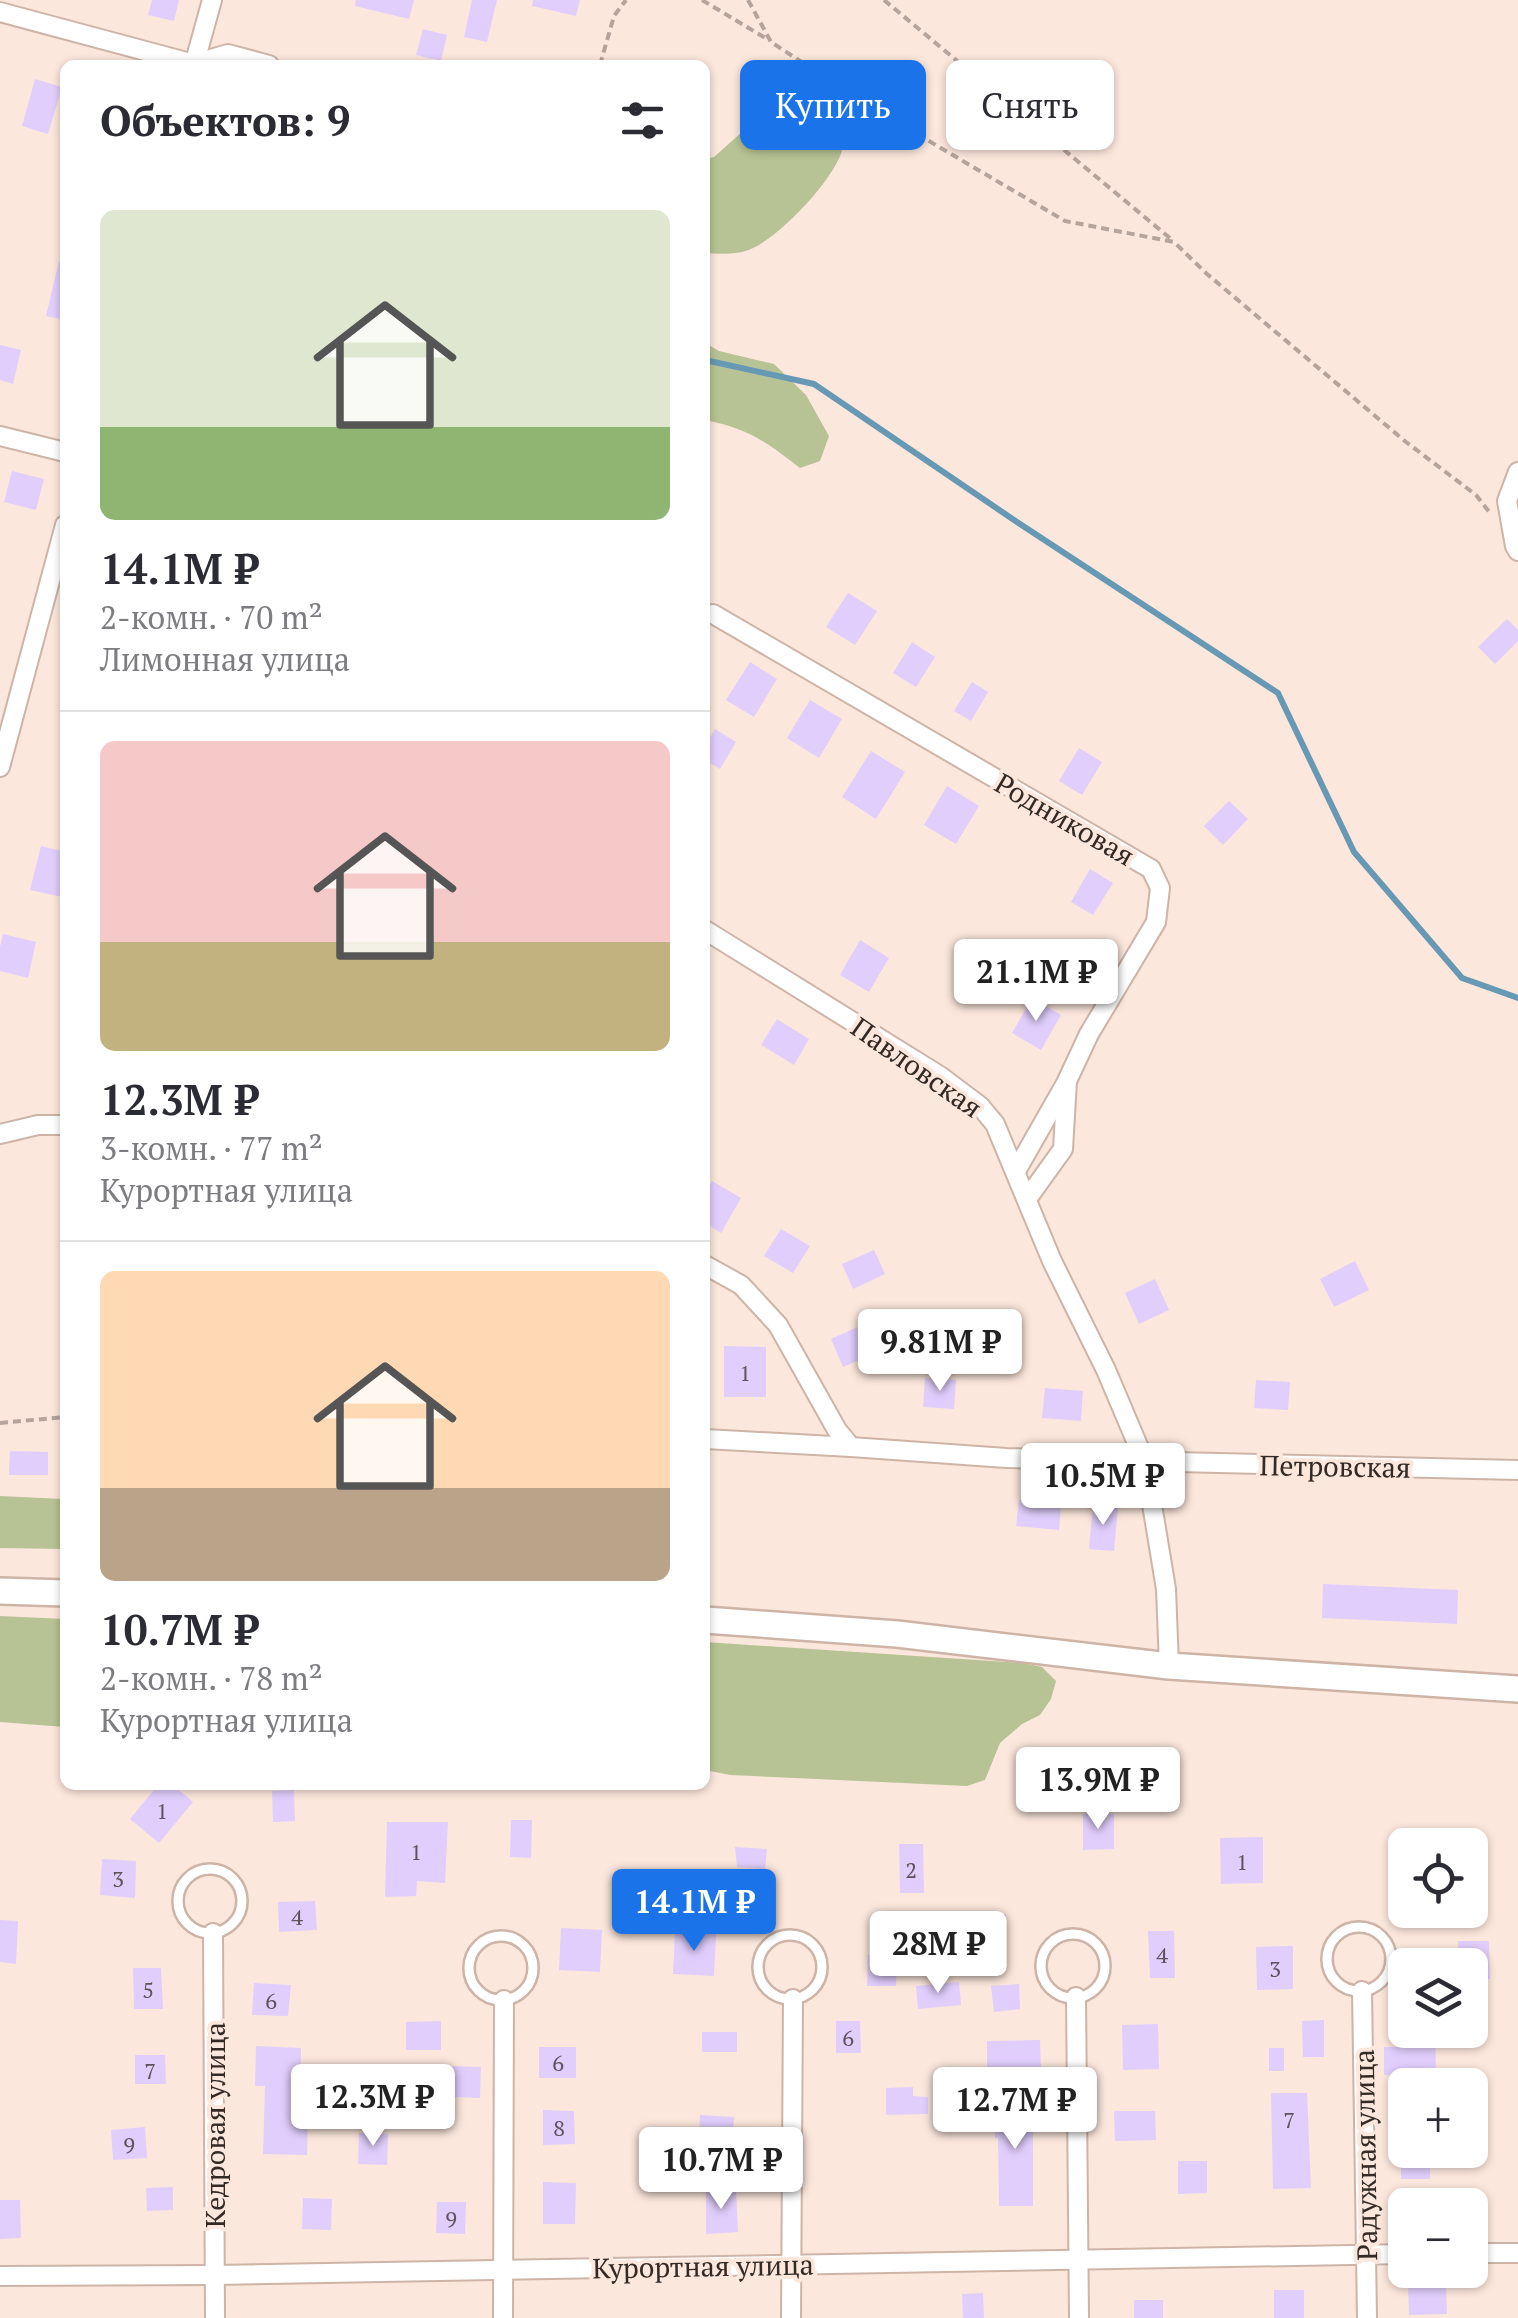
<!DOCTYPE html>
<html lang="ru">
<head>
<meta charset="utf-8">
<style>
	:root { --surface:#fff; --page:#f7f7f7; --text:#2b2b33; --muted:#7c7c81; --line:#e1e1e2; --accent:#1a73e8 }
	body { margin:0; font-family:"PT Serif",serif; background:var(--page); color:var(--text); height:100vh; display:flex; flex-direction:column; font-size:38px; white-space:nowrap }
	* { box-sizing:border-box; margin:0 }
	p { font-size:32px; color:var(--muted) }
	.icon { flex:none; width:55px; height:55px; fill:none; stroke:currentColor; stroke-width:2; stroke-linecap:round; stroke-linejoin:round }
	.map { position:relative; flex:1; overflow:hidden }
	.drawer { position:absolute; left:60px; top:60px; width:650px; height:1730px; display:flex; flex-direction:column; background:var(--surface); border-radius:15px; box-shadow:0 2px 8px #0004 }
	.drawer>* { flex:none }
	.hud { position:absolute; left:740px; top:60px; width:628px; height:90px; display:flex; gap:20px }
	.controls { position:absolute; left:1388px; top:1828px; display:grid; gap:20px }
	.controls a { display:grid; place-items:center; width:100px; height:100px; border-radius:15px; background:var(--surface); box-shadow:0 2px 8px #0004; font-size:50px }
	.price { position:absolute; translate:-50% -85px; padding:0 22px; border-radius:10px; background:#fff; color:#222; font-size:32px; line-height:65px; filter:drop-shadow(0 2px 5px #0008) }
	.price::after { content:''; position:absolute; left:50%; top:60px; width:30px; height:22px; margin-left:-15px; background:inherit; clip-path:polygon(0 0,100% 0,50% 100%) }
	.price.current { background:var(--accent); color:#fff }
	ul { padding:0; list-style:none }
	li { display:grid; align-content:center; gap:20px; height:530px; padding:0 40px }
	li+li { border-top:2px solid var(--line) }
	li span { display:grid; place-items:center; height:310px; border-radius:15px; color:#555 }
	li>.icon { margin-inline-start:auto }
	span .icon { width:180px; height:180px; fill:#fffc; stroke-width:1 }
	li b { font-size:42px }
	h2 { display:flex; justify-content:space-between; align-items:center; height:120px; padding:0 40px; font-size:42px }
	.tag { padding:0 35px; border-radius:15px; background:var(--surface); box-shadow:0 2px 8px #0004; font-size:35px; line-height:90px }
	.tag.current { background:var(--accent); color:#fff }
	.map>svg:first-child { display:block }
	.green { fill:#b7c394 }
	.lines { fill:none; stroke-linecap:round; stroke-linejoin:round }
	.stream { stroke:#6799b4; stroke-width:6 }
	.building { fill:#e1cefc }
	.lane-casing { stroke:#cdb4a7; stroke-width:14 }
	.street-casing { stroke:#cdb4a7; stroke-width:22 }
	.secondary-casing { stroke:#cdb4a7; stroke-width:30 }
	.path { stroke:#b4a49b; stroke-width:4; stroke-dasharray:8 5; stroke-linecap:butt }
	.lane { stroke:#fff; stroke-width:9 }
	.street { stroke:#fff; stroke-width:18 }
	.secondary { stroke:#fff; stroke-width:25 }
	.labels { text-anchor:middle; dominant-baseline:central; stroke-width:8; stroke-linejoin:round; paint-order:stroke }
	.number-label { font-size:22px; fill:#5e535b }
	.street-label { font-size:28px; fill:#332a25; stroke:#fce7dc }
</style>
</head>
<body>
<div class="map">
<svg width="1518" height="2318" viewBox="0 0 1518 2318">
	<rect width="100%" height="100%" fill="#fce7dc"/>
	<g class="green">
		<path d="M797,96L834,110C841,122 845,132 843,147C837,177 780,237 751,249C737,255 720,254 705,253V159L714,157L760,116Z"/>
		<path d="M705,343L719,351L774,364L806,395L829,436L820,461L800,468C767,442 747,428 705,420Z"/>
		<path d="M0,1496L63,1499L65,1542L61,1549L0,1548Z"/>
		<path d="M0,1616L65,1619V1727L0,1722Z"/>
		<path d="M705,1642L1023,1663L1042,1667L1056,1681L1051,1699L1040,1715L1022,1724L1000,1743L985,1780L967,1786L730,1775L705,1770Z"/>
	</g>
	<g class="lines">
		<path class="stream" d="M705,360L814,384L1014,520L1278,693L1354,852L1462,978L1518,998"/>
	</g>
	<g class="building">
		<path d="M152,0H179L174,21L148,15Z"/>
		<path d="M356,0H414L409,19L355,6Z"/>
		<path d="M472,0H497L487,42L464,37Z"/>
		<path d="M533,0H580L576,16L532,6Z"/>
		<path d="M423,29L447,35L441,61L416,55Z"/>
		<path d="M35,79L62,87L48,134L22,126Z"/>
		<path d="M59,261H65V320L46,316Z"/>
		<path d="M0,345L21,350L13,384L0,380Z"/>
		<path d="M12,471L44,479L36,510L4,502Z"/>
		<path d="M848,593L877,611L855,645L826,627Z"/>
		<path d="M1507,619L1518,630V641L1495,664L1478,647Z"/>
		<path d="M912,642L935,657L916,687L893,673Z"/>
		<path d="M750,662L777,679L754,717L726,700Z"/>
		<path d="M972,682L988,692L971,721L954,711Z"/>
		<path d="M810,700L842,719L819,758L787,738Z"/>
		<path d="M715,729L736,742L720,769L705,760V746Z"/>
		<path d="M1079,748L1102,762L1082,795L1059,781Z"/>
		<path d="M871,751L905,772L876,819L842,797Z"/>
		<path d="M947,786L979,806L956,844L924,825Z"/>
		<path d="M1229,801L1248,819L1223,845L1204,826Z"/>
		<path d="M41,846L65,852V884L62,897L30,890Z"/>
		<path d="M1090,869L1113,883L1093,915L1071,902Z"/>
		<path d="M3,934L36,942L28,978L0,971V947Z"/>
		<path d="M860,940L889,958L869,992L840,975Z"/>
		<path d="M1032,998L1061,1015L1041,1050L1012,1033Z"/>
		<path d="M777,1019L809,1039L794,1065L761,1045Z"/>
		<path d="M712,1181L741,1198L721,1233L705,1223V1193Z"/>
		<path d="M781,1229L810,1246L793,1273L764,1256Z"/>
		<path d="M874,1250L885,1274L853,1289L842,1264Z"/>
		<path d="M1355,1261L1369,1290L1334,1307L1320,1279Z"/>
		<path d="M1155,1279L1169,1310L1139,1324L1125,1293Z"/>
		<path d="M862,1325L875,1353L843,1367L831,1339Z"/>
		<path d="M724,1346L766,1347V1397H724Z"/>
		<path d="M925,1378L956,1380L954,1409L923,1407Z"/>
		<path d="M1256,1380L1290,1382L1288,1410L1254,1408Z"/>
		<path d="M1045,1388L1083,1391L1081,1421L1042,1418Z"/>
		<path d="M10,1451L48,1452V1475H9Z"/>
		<path d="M1019,1500L1061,1504L1059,1530L1016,1526Z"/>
		<path d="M1093,1505L1118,1507L1114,1551L1089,1549Z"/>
		<path d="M1323,1584L1458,1590L1457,1624L1322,1618Z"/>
		<path d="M158,1785H173L193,1802L159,1843L130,1819Z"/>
		<path d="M294,1790L295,1821L273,1822L272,1791Z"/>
		<path d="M1083,1814H1114V1849L1083,1850Z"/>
		<path d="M511,1820H532L531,1858L510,1857Z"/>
		<path d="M387,1822H448L445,1883L417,1881L416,1896L385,1897Z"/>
		<path d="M1263,1837V1883L1221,1884L1220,1838Z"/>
		<path d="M899,1844H923L924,1893H900Z"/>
		<path d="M735,1847L767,1849L765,1869L737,1867Z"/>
		<path d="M102,1859L136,1861L135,1898L100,1895Z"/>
		<path d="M315,1901L317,1930L279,1932L278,1902Z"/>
		<path d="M1006,1914V1950H969L968,1915Z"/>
		<path d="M0,1920L18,1921L16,1964L0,1962Z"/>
		<path d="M561,1928L602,1930L600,1972L559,1970Z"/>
		<path d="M1148,1931H1174L1175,1978H1150Z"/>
		<path d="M675,1932L716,1934L714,1976L673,1974Z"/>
		<path d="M1458,1941H1489L1490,1979H1470V1965H1459Z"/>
		<path d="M1293,1946V1989L1257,1990L1256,1947Z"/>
		<path d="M868,1955H897L896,1986H867Z"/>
		<path d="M133,1968H161L163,2009H134Z"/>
		<path d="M959,1982L961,2005L918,2009L916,1986Z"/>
		<path d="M254,1983L291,1985L288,2016L252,2015Z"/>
		<path d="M1019,1984L1020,2009L994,2012L991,1986Z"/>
		<path d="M1324,2020V2057H1303L1302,2021Z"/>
		<path d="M441,2021V2050H406V2022Z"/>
		<path d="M836,2021H860L861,2053H836Z"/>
		<path d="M1158,2024L1159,2069L1123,2070L1122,2025Z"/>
		<path d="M1402,2030H1435L1436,2074L1384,2075V2047H1402Z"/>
		<rect x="702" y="2032" width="35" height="20"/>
		<path d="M1040,2040L1041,2070L987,2072V2041Z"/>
		<path d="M256,2046L301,2048L300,2114H308L307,2155L263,2154L265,2086H255Z"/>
		<rect x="539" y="2047" width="37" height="31"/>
		<rect x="1269" y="2048" width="15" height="23"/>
		<path d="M135,2055H165L166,2084H135Z"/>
		<path d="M452,2066L481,2067L480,2098L451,2097Z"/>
		<path d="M913,2087V2096L928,2097V2114L886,2115V2088Z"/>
		<path d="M1271,2093H1307L1311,2188L1273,2189Z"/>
		<path d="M996,2099L1033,2100V2206H999L998,2138H995Z"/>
		<path d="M543,2110L574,2111L575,2144L543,2145Z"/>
		<path d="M1114,2111H1155L1156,2140L1115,2141Z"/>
		<path d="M700,2115L734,2117L732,2155L698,2154Z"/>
		<path d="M145,2127L147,2158L113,2160L111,2130Z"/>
		<path d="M359,2133L388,2134L387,2165L358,2164Z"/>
		<path d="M1430,2151V2179H1401V2152Z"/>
		<path d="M1178,2161H1207V2193L1178,2194Z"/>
		<path d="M543,2182L576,2183L575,2224H543Z"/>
		<path d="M173,2187V2210L147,2211L146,2188Z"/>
		<path d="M736,2190L738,2232L706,2234V2191Z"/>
		<path d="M303,2198L332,2199L331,2230L302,2229Z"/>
		<path d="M0,2200H20L21,2238L0,2239Z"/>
		<path d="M437,2202H466L465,2234L436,2233Z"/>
		<path d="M1408,2286H1446L1447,2314L1409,2315Z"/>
		<rect x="1274" y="2290" width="30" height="28"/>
		<path d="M983,2293L984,2318H963L962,2294Z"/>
		<rect x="1134" y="2300" width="29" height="18"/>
	</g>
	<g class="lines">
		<defs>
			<g id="lane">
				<circle cx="210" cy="1901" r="32"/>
				<circle cx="1359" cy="1959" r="32"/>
				<circle cx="1073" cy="1966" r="32"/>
				<circle cx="790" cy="1967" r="32"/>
				<circle cx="501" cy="1968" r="32"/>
			</g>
			<g id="street">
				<path d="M0,12L194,64L228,54L269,65"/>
				<path d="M194,65L212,0"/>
				<path d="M0,436L65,452"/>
				<path d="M1518,472L1507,501L1515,546L1518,551"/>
				<path d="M713,614L1151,869L1160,888L1156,922L1089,1034L1067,1081L1063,1149L1027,1199"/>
				<path d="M0,767L65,525"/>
				<path d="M705,930L940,1076L980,1106L995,1124L1052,1261L1106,1370L1145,1462L1166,1589L1169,1666"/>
				<path d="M0,1134L38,1125H65"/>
				<path d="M1016,1171L1065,1085"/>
				<path d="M705,1265L741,1285L778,1325L837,1430L851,1447L1006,1458L1518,1470"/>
				<path d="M705,1439L851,1447"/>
				<path d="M213,1933L215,2318"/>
				<path d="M1362,1991L1367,2318"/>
				<path d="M1076,1997L1079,2318"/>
				<path d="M1470,2253H1518"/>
				<path d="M0,2276L215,2275L1405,2254"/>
				<path d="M503,2318L504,2000"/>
				<path d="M791,2318L793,1999"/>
			</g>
			<g id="secondary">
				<path d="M0,1591L65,1593"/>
				<path d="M705,1620L897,1634L1169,1666L1518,1689"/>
			</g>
		</defs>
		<use href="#lane" class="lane-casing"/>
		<use href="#street" class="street-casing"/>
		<use href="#secondary" class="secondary-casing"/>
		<g class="path">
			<path d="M702,0L767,39"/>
			<path d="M748,0L771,42L866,104L1065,221L1174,242L1207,274L1406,442L1476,495L1490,513"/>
			<path d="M884,0L1171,239"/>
			<path d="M600,65L614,16L626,0"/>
			<path d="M0,1423L65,1417"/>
		</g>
		<use href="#lane" class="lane"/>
		<use href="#street" class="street"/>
		<use href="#secondary" class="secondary"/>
	</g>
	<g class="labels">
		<g class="number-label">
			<text x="745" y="1372">1</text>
			<text x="162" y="1810">1</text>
			<text x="416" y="1851">1</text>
			<text x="1242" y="1861">1</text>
			<text x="911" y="1869">2</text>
			<text x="118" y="1878">3</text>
			<text x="297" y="1916">4</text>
			<text x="1162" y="1954">4</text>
			<text x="1275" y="1968">3</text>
			<text x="148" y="1989">5</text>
			<text x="271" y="2000">6</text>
			<text x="848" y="2037">6</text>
			<text x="558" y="2062">6</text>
			<text x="150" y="2070">7</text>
			<text x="1289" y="2119">7</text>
			<text x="559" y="2127">8</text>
			<text x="129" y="2144">9</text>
			<text x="451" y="2218">9</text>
		</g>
		<g class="street-label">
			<text transform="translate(1065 819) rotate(30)">Родниковая</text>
			<text transform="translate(917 1067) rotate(35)">Павловская</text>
			<text transform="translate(1335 1466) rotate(1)">Петровская</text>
			<text transform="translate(214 2125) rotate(-90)">Кедровая улица</text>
			<text transform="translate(1365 2155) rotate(-91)">Радужная улица</text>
			<text transform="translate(703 2266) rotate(-1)">Курортная улица</text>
		</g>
	</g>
</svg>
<div class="controls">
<a><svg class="icon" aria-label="locate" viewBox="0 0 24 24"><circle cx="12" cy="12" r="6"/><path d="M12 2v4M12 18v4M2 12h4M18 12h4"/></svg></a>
<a><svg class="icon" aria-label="layers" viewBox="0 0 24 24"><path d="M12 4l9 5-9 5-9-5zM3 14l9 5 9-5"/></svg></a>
<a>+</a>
<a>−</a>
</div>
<b class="price" style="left:1036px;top:1024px">21.1M ₽</b>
<b class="price" style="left:940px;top:1394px">9.81M ₽</b>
<b class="price" style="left:1103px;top:1528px">10.5M ₽</b>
<b class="price" style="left:1098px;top:1832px">13.9M ₽</b>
<b class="price current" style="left:694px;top:1954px">14.1M ₽</b>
<b class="price" style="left:938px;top:1996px">28M ₽</b>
<b class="price" style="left:373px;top:2149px">12.3M ₽</b>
<b class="price" style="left:1015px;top:2152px">12.7M ₽</b>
<b class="price" style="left:721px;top:2212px">10.7M ₽</b>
<div class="hud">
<a class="tag current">Купить</a>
<a class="tag">Снять</a>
</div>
<section class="drawer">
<h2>Объектов: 9<svg class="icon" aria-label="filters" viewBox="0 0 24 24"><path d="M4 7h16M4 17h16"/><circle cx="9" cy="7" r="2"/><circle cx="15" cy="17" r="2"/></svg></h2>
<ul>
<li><span style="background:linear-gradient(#dfe7d0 70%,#8fb573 0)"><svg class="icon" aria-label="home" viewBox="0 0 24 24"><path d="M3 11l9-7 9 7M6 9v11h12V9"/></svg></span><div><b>14.1M ₽</b><p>2-комн. · 70 m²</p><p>Лимонная улица</p></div></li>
<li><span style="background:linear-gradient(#f6c9c9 65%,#c2b280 0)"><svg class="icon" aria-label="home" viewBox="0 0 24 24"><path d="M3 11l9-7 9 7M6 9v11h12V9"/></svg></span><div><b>12.3M ₽</b><p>3-комн. · 77 m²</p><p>Курортная улица</p></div></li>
<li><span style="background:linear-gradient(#ffd9b3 70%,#b9a48a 0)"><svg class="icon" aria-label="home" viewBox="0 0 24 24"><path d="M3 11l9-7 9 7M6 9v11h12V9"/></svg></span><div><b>10.7M ₽</b><p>2-комн. · 78 m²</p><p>Курортная улица</p></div></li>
</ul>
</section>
</div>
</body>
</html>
